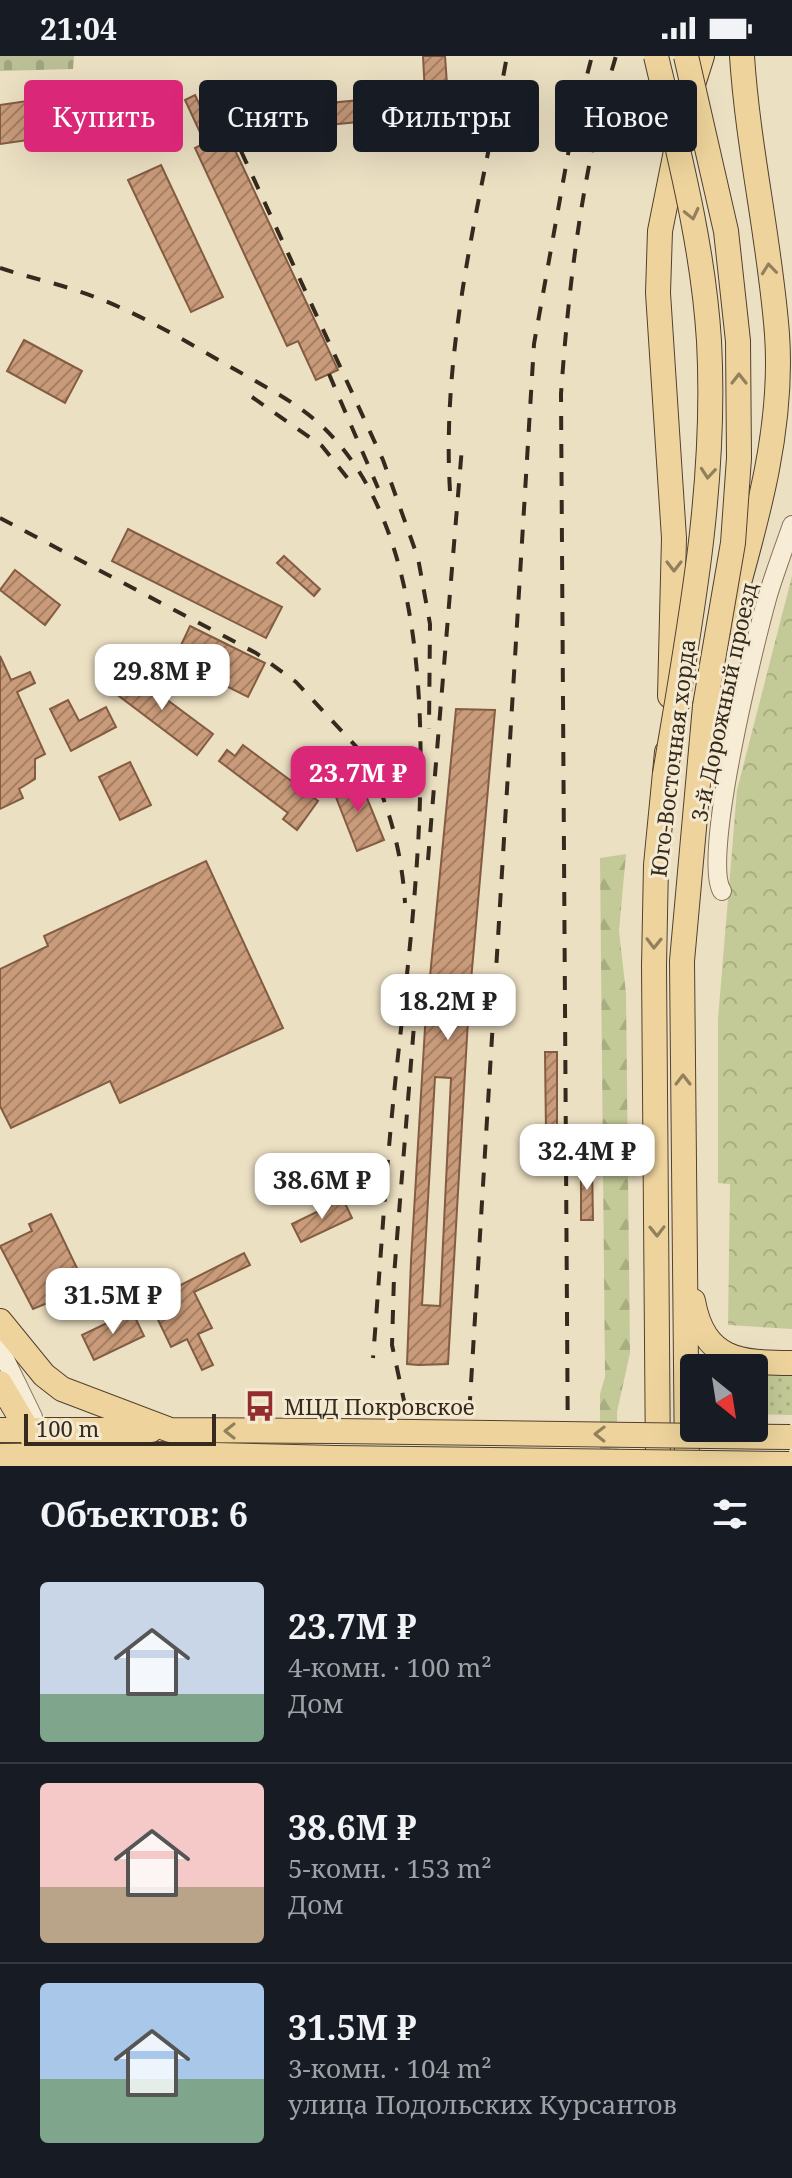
<!DOCTYPE html>
<html lang="ru">
<head>
<meta charset="utf-8">
<style>
	:root { --surface:#171b24; --page:#20242c; --text:#f1f3f6; --muted:#9ea1a6; --line:#363941; --accent:#db2777 }
	body { margin:0; font-family:"Noto Serif",serif; background:var(--page); color:var(--text); height:100vh; display:flex; flex-direction:column; font-size:30px; white-space:nowrap }
	* { box-sizing:border-box; margin:0 }
	p { font-size:26px; color:var(--muted) }
	.icon { flex:none; width:44px; height:44px; fill:none; stroke:currentColor; stroke-width:2; stroke-linecap:round; stroke-linejoin:round }
	.map { position:relative; height:1410px; overflow:hidden }
	.drawer { display:flex; flex-direction:column; background:var(--surface); flex:1 }
	.drawer>* { flex:none }
	.guide { position:absolute; left:24px; top:24px; width:744px; height:72px; display:flex; gap:16px }
	.needle { width:52px; rotate:150deg }
	.buttons { position:absolute; left:680px; top:1298px; display:grid; gap:16px }
	.buttons a { display:grid; place-items:center; width:88px; height:88px; border-radius:8px; background:var(--surface); box-shadow:0 8px 32px #0002; font-size:40px }
	.scale { position:absolute; left:24px; bottom:20px; width:192px; box-sizing:border-box; padding-left:8px; border:4px solid #362a1e; border-top:0; font-size:22px; line-height:28px; white-space:nowrap; color:#362a1e; -webkit-text-stroke:6px #f4ead2; paint-order:stroke }
	.price { position:absolute; translate:-50% -68px; padding:0 18px; border-radius:16px; background:#fff; color:#222; font-size:26px; line-height:52px; filter:drop-shadow(0 2px 4px #0008) }
	.price::after { content:''; position:absolute; left:50%; top:48px; width:24px; height:18px; margin-left:-12px; background:inherit; clip-path:polygon(0 0,100% 0,50% 100%) }
	.price.active { background:var(--accent); color:#fff }
	ul { padding:0; list-style:none }
	li { display:flex; align-items:center; gap:24px; height:200px; padding:0 40px }
	li+li { border-top:2px solid var(--line) }
	li span { display:grid; place-items:center; flex:none; width:224px; height:160px; border-radius:8px; color:#555 }
	li>.icon { margin-inline-start:auto }
	span .icon { width:96px; height:96px; fill:#fffc; stroke-width:1 }
	li b { font-size:34px }
	h2 { display:flex; justify-content:space-between; align-items:center; height:96px; padding:0 40px; font-size:34px }
	.tag { padding:0 28px; border-radius:8px; background:var(--surface); box-shadow:0 8px 32px #0002; font-size:28px; line-height:72px }
	.tag.active { background:var(--accent); color:#fff }
	.status { display:flex; justify-content:space-between; align-items:center; height:56px; padding:0 40px; background:var(--surface); direction:ltr }
	.status svg { height:22px; fill:currentColor }
	.map>svg:first-child { display:block }
	.grass { fill:url(#grass-dots) }
	.forest { fill:url(#forest-firs) }
	.cemetery { fill:url(#cemetery-stones) }
	.park { fill:url(#park-crowns) }
	.building { fill:url(#building-hatch); stroke:#845c41; stroke-width:2; fill-rule:evenodd }
	.lines { fill:none; stroke-linecap:round; stroke-linejoin:round }
	.minor-casing { stroke:#85715b; stroke-width:20 }
	.major-casing { stroke:#53402f; stroke-width:26 }
	.minor { stroke:#f7edd6; stroke-width:18 }
	.major { stroke:#eed49c; stroke-width:24 }
	.rail { stroke:#362a1e; stroke-width:4; stroke-dasharray:14 14; stroke-linecap:butt }
	.major-bridge-casing { stroke:#53402f; stroke-width:26; stroke-linecap:butt }
	.major-bridge { stroke:#eed49c; stroke-width:24 }
	.oneway { stroke:#927f5d }
	.labels { text-anchor:middle; dominant-baseline:central; stroke-width:6; stroke-linejoin:round; paint-order:stroke }
	.street-label { font-size:22px; fill:#362a1e; stroke:#f4ead2 }
	.poi-label { font-size:22px; fill:#362a1e; stroke:#f4ead2; text-anchor:start }
</style>
</head>
<body>
<div class="status"><b>21:04</b><svg viewBox="0 0 49 12"><path d="M0 12V9h3v3zM5 12V6h3v6zM10 12V3h3v9zM15 12V0h3v12zM26 1h20v11H26zM47 4h2v5h-2z"/></svg></div>
<div class="map">
<svg width="792" height="1410" viewBox="0 0 792 1410">
	<defs>
		<pattern id="grass-dots" width="8" height="8" patternUnits="userSpaceOnUse" patternTransform="scale(2)"><rect width="8" height="8" fill="#c4ca97"/><path d="M2 2h.1M6 6h.1" fill="none" stroke="#a9ae82" stroke-width="1.8" stroke-linecap="round"/></pattern>
		<pattern id="forest-firs" width="22" height="20" patternUnits="userSpaceOnUse" patternTransform="scale(2)"><rect width="22" height="20" fill="#c4ca97"/><path d="M5 1l3.5 6h-7zM16 11l3.5 6h-7z" fill="#a9ae82"/></pattern>
		<pattern id="cemetery-stones" width="16" height="16" patternUnits="userSpaceOnUse" patternTransform="scale(2)"><rect width="16" height="16" fill="#babf96"/><path d="M2 7V4a2 2 0 0 1 4 0v3zM10 15v-3a2 2 0 0 1 4 0v3z" fill="#a0a481"/></pattern>
		<pattern id="park-crowns" width="20" height="18" patternUnits="userSpaceOnUse" patternTransform="scale(2)"><rect width="20" height="18" fill="#c4ca97"/><path d="M2 6a3 3 0 1 1 6 0M12 15a3 3 0 1 1 6 0" fill="none" stroke="#a9ae82"/></pattern>
		<pattern id="building-hatch" width="6" height="6" patternUnits="userSpaceOnUse" patternTransform="scale(2)"><rect width="6" height="6" fill="#c99b7a"/><path d="M-1 1l2-2M0 6l6-6M5 7l2-2" fill="none" stroke="#a47f63"/></pattern>
	</defs>
	<rect width="100%" height="100%" fill="#ece0c3"/>
	<path class="grass" d="M754,1316H792V1359L754,1358Z"/>
	<path class="forest" d="M626,798L619,875L626,937L630,1297L617,1356L618,1410H600V1338L605,1321L600,802Z"/>
	<path class="cemetery" d="M0,0H74L73,13L0,15Z"/>
	<path class="park" d="M792,520V1273L728,1269L730,1128L718,1127V963L737,734Z"/>
	<g class="building">
		<path d="M423,0H445L449,57L288,73L286,51L425,38Z"/>
		<path d="M157,26L162,65L0,88V49Z"/>
		<path d="M195,39L215,82L227,77L338,314L316,324L298,285L287,290L195,92L205,87L185,44Z"/>
		<path d="M161,109L223,241L191,256L128,124Z"/>
		<path d="M24,284L82,315L65,347L7,315Z"/>
		<path d="M128,473L282,551L266,582L112,505Z"/>
		<path d="M284,500L320,533L314,540L277,507Z"/>
		<path d="M15,514L60,549L45,569L0,534Z"/>
		<path d="M190,570L265,607L248,641L174,604Z"/>
		<path d="M0,600L11,624L30,616L35,627L17,636L45,698L35,703V723L19,733L23,742L0,753Z"/>
		<path d="M127,614L213,678L197,699L111,634Z"/>
		<path d="M68,644L79,665L106,651L116,671L71,695L50,653Z"/>
		<path d="M456,653L495,654L469,947L448,1308L419,1309L407,1308L411,1205L425,972ZM435,1021L451,1022L440,1250L422,1249Z"/>
		<path d="M243,689L318,745L297,774L283,763L288,757L219,705L227,694L235,700Z"/>
		<path d="M130,706L151,749L120,764L99,721Z"/>
		<path d="M358,720L384,784L357,795L332,731Z"/>
		<path d="M206,805L283,972L120,1047L110,1025L11,1072L0,1050V913L48,890L44,880Z"/>
		<path d="M545,996H557V1078L546,1077Z"/>
		<path d="M592,1107L593,1164H581V1108Z"/>
		<path d="M343,1143L352,1162L301,1186L292,1168Z"/>
		<path d="M51,1158L86,1231L33,1253L0,1190L32,1175L29,1168Z"/>
		<path d="M244,1197L250,1209L194,1236L212,1272L198,1278L213,1309L202,1314L187,1283L171,1291L149,1245Z"/>
		<path d="M132,1255L144,1280L94,1304L82,1279Z"/>
	</g>
	<g class="lines">
		<defs>
			<g id="minor">
				<path d="M722,835C701,803 755,585 768,539C775,516 784,492 792,469"/>
				<path d="M0,1293L33,1361L34,1376"/>
			</g>
			<g id="major">
				<path d="M728,566C754,473 784,376 777,278C770,185 748,93 742,0"/>
				<path d="M670,640L674,482L658,237L660,175L683,60L702,0"/>
				<path d="M693,1245C704,1305 740,1307 792,1307"/>
				<path d="M0,1265L44,1319L62,1333L170,1374L336,1375"/>
				<path d="M0,1327L33,1383"/>
				<path d="M0,1374H151"/>
				<path d="M0,1400L172,1398L336,1402"/>
				<path d="M658,1410L654,910L656,809L667,696"/>
				<path d="M687,1410L682,905L705,650L710,632"/>
			</g>
		</defs>
		<use href="#minor" class="minor-casing"/>
		<use href="#major" class="major-casing"/>
		<use href="#minor" class="minor"/>
		<use href="#major" class="major"/>
		<g class="rail">
			<path d="M241,95L383,404L418,502L430,568L429,673"/>
			<path d="M0,212C31,222 64,229 95,241C145,260 190,288 236,314C267,332 298,347 324,372C470,514 412,855 394,1038C385,1126 380,1214 373,1302"/>
			<path d="M329,318L378,432"/>
			<path d="M252,341L322,390L353,429"/>
			<path d="M450,435C441,290 481,142 507,0"/>
			<path d="M0,462L256,597L296,626L363,698C388,743 402,796 405,847"/>
			<path d="M428,804L462,391"/>
			<path d="M418,919L394,1220L392,1289L406,1354L424,1410"/>
			<path d="M466,1410L534,288L572,76L592,0"/>
			<path d="M568,1410L561,338C569,224 583,109 616,0"/>
		</g>
		<defs>
			<g id="major-bridge">
				<path d="M656,0C678,94 703,188 709,285C717,431 689,574 665,718"/>
				<path d="M686,0L726,175L738,285L739,402L733,487L705,650"/>
				<path d="M336,1375L790,1381"/>
				<path d="M336,1402L789,1408"/>
			</g>
		</defs>
		<use href="#major-bridge" class="major-bridge-casing"/>
		<use href="#major-bridge" class="major-bridge"/>
	</g>
	<defs><path id="oneway-chevron" d="M-2-3.5L2.5 0L-2 3.5" fill="none" stroke-width="1.6" stroke-linecap="round" stroke-linejoin="round" transform="scale(2)"/></defs>
	<g class="oneway">
		<use href="#oneway-chevron" transform="translate(692 158) rotate(77)"/>
		<use href="#oneway-chevron" transform="translate(769 213) rotate(-96)"/>
		<use href="#oneway-chevron" transform="translate(739 323) rotate(-90)"/>
		<use href="#oneway-chevron" transform="translate(708 417) rotate(95)"/>
		<use href="#oneway-chevron" transform="translate(674 510) rotate(90)"/>
		<use href="#oneway-chevron" transform="translate(654 887) rotate(91)"/>
		<use href="#oneway-chevron" transform="translate(683 1024) rotate(-90)"/>
		<use href="#oneway-chevron" transform="translate(657 1175) rotate(89)"/>
		<use href="#oneway-chevron" transform="translate(230 1375) rotate(-180)"/>
		<use href="#oneway-chevron" transform="translate(600 1378) rotate(-179)"/>
	</g>
	<defs>
		<symbol id="bus-bare" viewBox="-9 -9 18 18"><path d="M-5-6H5V4H4V6H2V4H-2V6H-4V4H-5ZM-3.5-4V0h7V-4ZM-3.5 1.2v1.5H-2V1.2ZM2 1.2v1.5H3.5V1.2Z" fill="#922d2e" stroke="#f4ead2" stroke-width="2.5" paint-order="stroke"/></symbol>
	</defs>
	<g fill-rule="evenodd">
		<use href="#bus-bare" x="238" y="1328" width="44" height="44"/>
	</g>
	<g class="labels">
		<g class="street-label">
			<text transform="translate(723 646) rotate(-78)">3-й Дорожный проезд</text>
			<text transform="translate(672 702) rotate(-83)">Юго-Восточная хорда</text>
		</g>
		<g class="poi-label">
			<text x="284" y="1350">МЦД Покровское</text>
		</g>
	</g>
</svg>
<div class="buttons">
<a><svg class="needle" viewBox="-14 -14 28 28"><path d="M0-13l5 13h-10z" fill="#e53935"/><path d="M0 13l5-13h-10z" fill="#9ea1a6"/></svg></a>
</div>
<div class="scale">100 m</div>
<b class="price" style="left:162px;top:656px">29.8M ₽</b>
<b class="price active" style="left:358px;top:758px">23.7M ₽</b>
<b class="price" style="left:448px;top:986px">18.2M ₽</b>
<b class="price" style="left:587px;top:1136px">32.4M ₽</b>
<b class="price" style="left:322px;top:1165px">38.6M ₽</b>
<b class="price" style="left:113px;top:1280px">31.5M ₽</b>
<div class="guide">
<a class="tag active">Купить</a>
<a class="tag">Снять</a>
<a class="tag">Фильтры</a>
<a class="tag">Новое</a>
</div>
</div>
<section class="drawer">
<h2>Объектов: 6<svg class="icon" aria-label="filters" viewBox="0 0 24 24"><path d="M4 7h16M4 17h16"/><circle cx="9" cy="7" r="2"/><circle cx="15" cy="17" r="2"/></svg></h2>
<ul>
<li><span style="background:linear-gradient(#c9d6e8 70%,#7fa58c 0)"><svg class="icon" aria-label="home" viewBox="0 0 24 24"><path d="M3 11l9-7 9 7M6 9v11h12V9"/></svg></span><div><b>23.7M ₽</b><p>4-комн. · 100 m²</p><p>Дом</p></div></li>
<li><span style="background:linear-gradient(#f6c9c9 65%,#b9a48a 0)"><svg class="icon" aria-label="home" viewBox="0 0 24 24"><path d="M3 11l9-7 9 7M6 9v11h12V9"/></svg></span><div><b>38.6M ₽</b><p>5-комн. · 153 m²</p><p>Дом</p></div></li>
<li><span style="background:linear-gradient(#a9c7e8 60%,#7fa58c 0)"><svg class="icon" aria-label="home" viewBox="0 0 24 24"><path d="M3 11l9-7 9 7M6 9v11h12V9"/></svg></span><div><b>31.5M ₽</b><p>3-комн. · 104 m²</p><p>улица Подольских Курсантов</p></div></li>
</ul>
</section>
</body>
</html>
